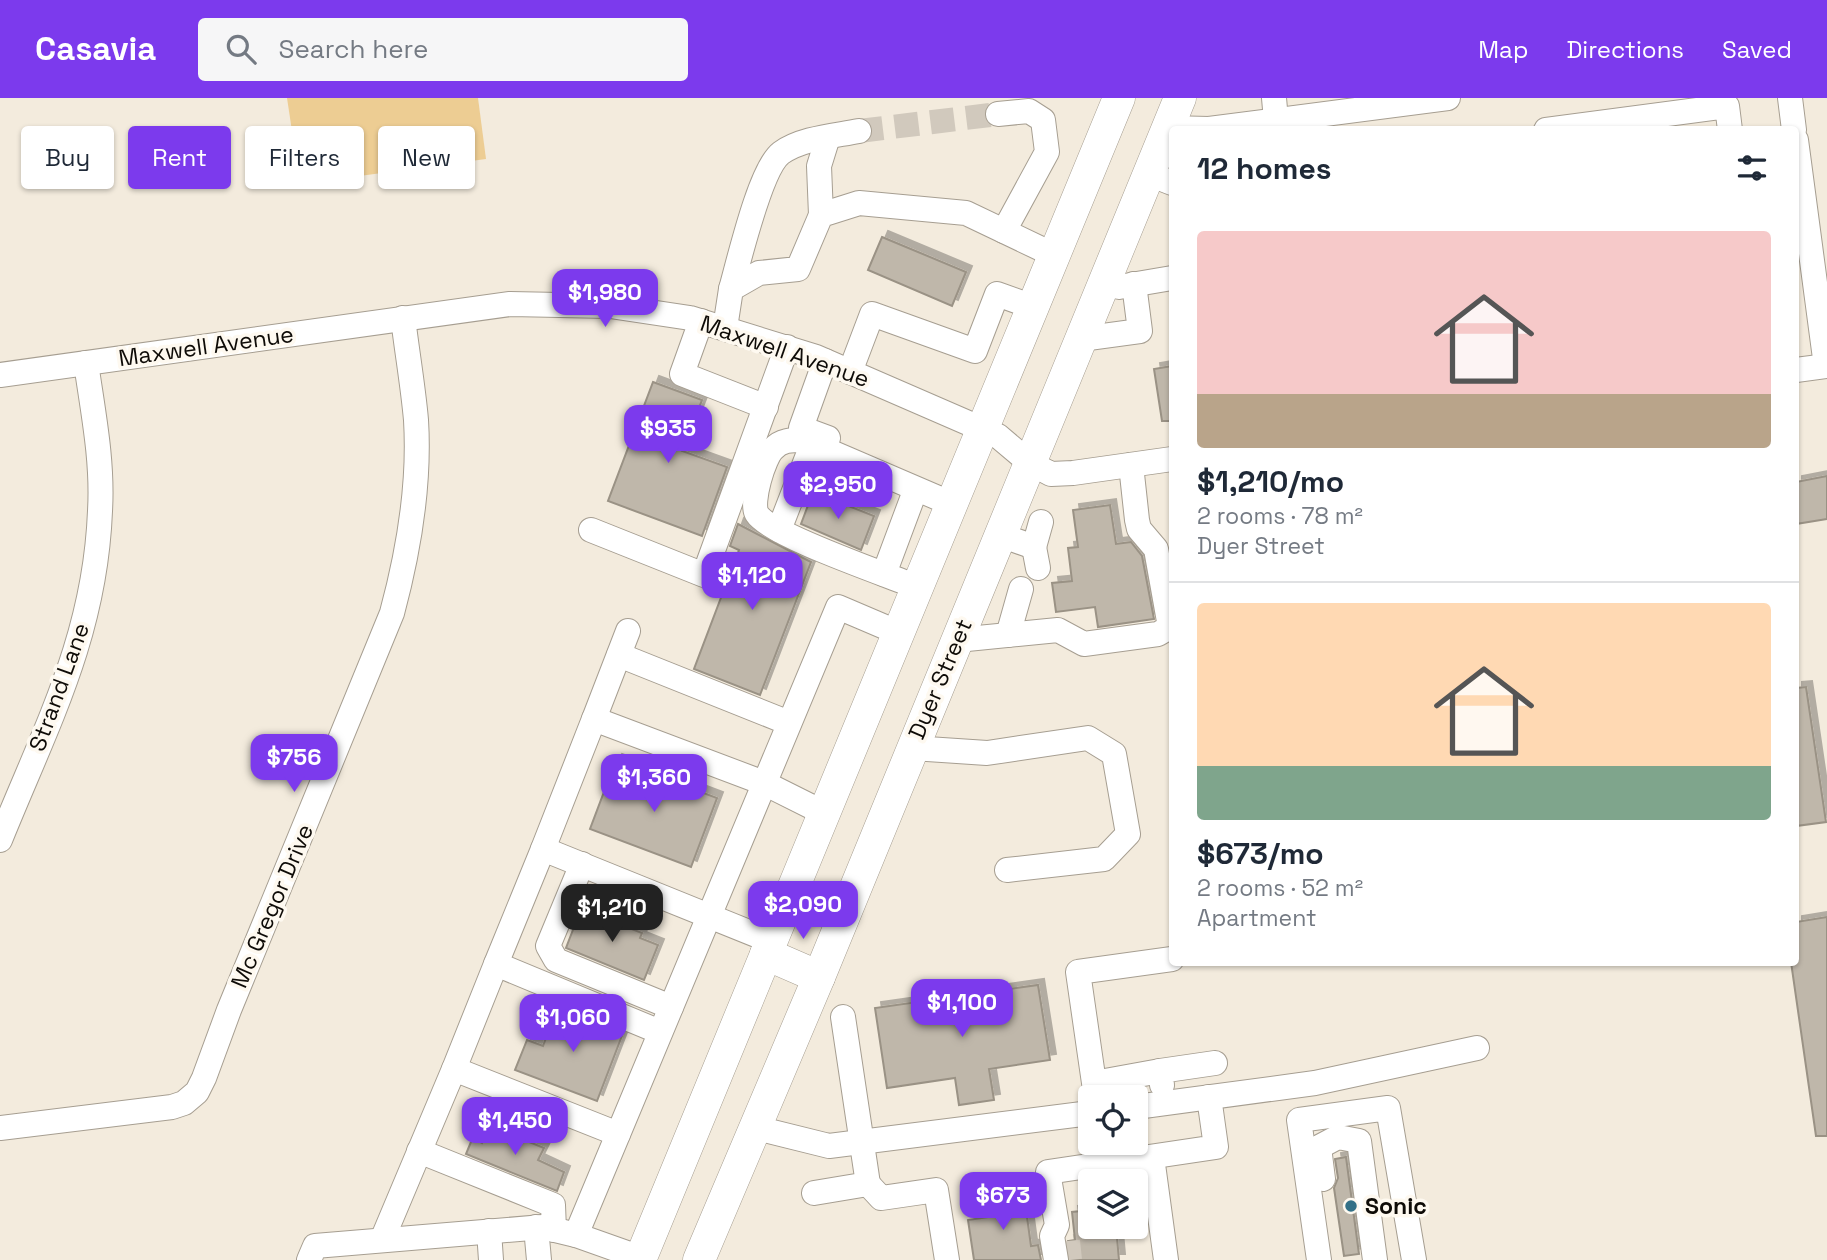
<!DOCTYPE html>
<html lang="en">
<head>
<meta charset="utf-8">
<style>
	:root { --surface:#fff; --page:#f6f6f7; --text:#1f2937; --muted:#747a83; --line:#e0e1e3; --accent:#7c3aed }
	body { margin:0; font-family:"Space Grotesk",sans-serif; background:var(--page); color:var(--text); height:100vh; display:flex; flex-direction:column; font-size:26px; white-space:nowrap }
	* { box-sizing:border-box; margin:0 }
	p { font-size:23px; color:var(--muted) }
	.icon { flex:none; width:38px; height:38px; fill:none; stroke:currentColor; stroke-width:2; stroke-linecap:round; stroke-linejoin:round }
	.map { position:relative; flex:1; overflow:hidden }
	.details { position:absolute; left:1169px; top:28px; width:630px; height:840px; display:flex; flex-direction:column; background:var(--surface); border-radius:7px; box-shadow:0 2px 5px #0004 }
	.details>* { flex:none }
	.guide { position:absolute; left:21px; top:28px; width:665px; height:63px; display:flex; gap:14px }
	.controls { position:absolute; left:1078px; top:987px; display:grid; gap:14px }
	.controls a { display:grid; place-items:center; width:70px; height:70px; border-radius:7px; background:var(--surface); box-shadow:0 2px 5px #0004; font-size:35px }
	.price { position:absolute; translate:-50% -60px; padding:0 16px; border-radius:14px; background:var(--accent); color:#fff; font-size:23px; line-height:46px; filter:drop-shadow(0 2px 4px #0008) }
	.price::after { content:''; position:absolute; left:50%; top:42px; width:21px; height:16px; margin-left:-10px; background:inherit; clip-path:polygon(0 0,100% 0,50% 100%) }
	.price.current { background:#222; color:#fff }
	ul { padding:0; list-style:none }
	li { display:grid; align-content:center; gap:14px; height:371px; padding:0 28px }
	li+li { border-top:2px solid var(--line) }
	li span { display:grid; place-items:center; height:217px; border-radius:7px; color:#555 }
	li>.icon { margin-inline-start:auto }
	span .icon { width:126px; height:126px; fill:#fffc; stroke-width:1 }
	li b { font-size:30px }
	h2 { display:flex; justify-content:space-between; align-items:center; height:84px; padding:0 28px; font-size:30px }
	.pill { padding:0 24px; border-radius:7px; background:var(--surface); box-shadow:0 2px 5px #0004; font-size:24px; line-height:63px }
	.pill.current { background:var(--accent); color:#fff }
	header { display:flex; align-items:center; gap:42px; box-sizing:border-box; height:98px; padding:0 35px; background:var(--accent); color:#fff }
	header strong { font-size:33px }
	nav { display:flex; gap:38px; margin-inline-start:auto; font-size:24px }
	.search { width:490px; height:63px; background:var(--page); display:flex; align-items:center; gap:18px; box-sizing:border-box; padding:0 24px; border-radius:7px; color:var(--muted); font-size:26px }
	.map>svg:first-child { display:block }
	.garden { fill:#edcd93 }
	.building { fill:#bfb7aa; stroke:#9a9285; stroke-width:2; filter:url(#shadow) }
	.lines { fill:none; stroke-linecap:round; stroke-linejoin:round }
	.minor-tunnel { stroke:#d1c9bd; stroke-width:24; stroke-dasharray:24 12; stroke-linecap:butt }
	.minor-casing { stroke:#a69e91; stroke-width:26 }
	.major-casing { stroke:#a69e91; stroke-width:33 }
	.minor { stroke:#fff; stroke-width:24 }
	.major { stroke:#fff; stroke-width:32 }
	.poi-dot { fill:#337087; stroke:#fef9f0; stroke-width:2.5 }
	.labels { text-anchor:middle; dominant-baseline:central; stroke-width:7; stroke-linejoin:round; paint-order:stroke }
	.street-label { font-size:23px; fill:#0e0b07; stroke:#fef9f0 }
	.poi-label { font-size:23px; font-weight:bold; fill:#0e0b07; stroke:#fef9f0; text-anchor:start }
</style>
</head>
<body>
<header>
<strong>Casavia</strong>
<div class="search"><svg class="icon" aria-label="search" viewBox="0 0 24 24"><circle cx="10" cy="10" r="6"/><path d="M15 15l6 6"/></svg>Search here</div>
<nav><a>Map</a><a>Directions</a><a>Saved</a></nav>
</header>
<div class="map">
<svg width="1827" height="1162" viewBox="0 0 1827 1162">
	<defs>
		<filter id="shadow"><feDropShadow dx="6" dy="-6" stdDeviation="0" flood-color="#0004"/></filter>
	</defs>
	<rect width="100%" height="100%" fill="#f3ebdd"/>
	<path class="garden" d="M287,0H478L486,61L300,86Z"/>
	<g class="building">
		<path d="M882,139L966,174L952,208L868,172Z"/>
		<path d="M1172,268V323H1162L1154,271Z"/>
		<path d="M653,284L702,302L682,353L727,369L702,438L608,403Z"/>
		<path d="M1827,378V421L1796,426V384Z"/>
		<path d="M813,394L874,418L861,452L801,426Z"/>
		<path d="M1110,407L1116,446L1131,444L1142,458L1154,521L1098,529L1095,509L1056,514L1052,485L1072,483L1068,450L1078,449L1073,412Z"/>
		<path d="M738,426L811,464L760,597L694,571L739,452L730,448Z"/>
		<path d="M1806,589L1826,724L1796,728V590Z"/>
		<path d="M616,662L717,700L691,769L590,731Z"/>
		<path d="M581,811L642,835L640,840L658,847L644,882L566,850Z"/>
		<path d="M1827,819V1038H1816L1791,864H1796V824Z"/>
		<path d="M1038,887L1050,962L989,971L994,1002L959,1007L955,980L887,990L875,910Z"/>
		<path d="M558,908L623,935L597,1003L515,972L527,942L543,948Z"/>
		<path d="M490,1028L544,1050L538,1062L564,1074L557,1093L466,1056L473,1039L482,1045Z"/>
		<path d="M1346,1059L1359,1156L1344,1158L1334,1090L1338,1080L1335,1061Z"/>
		<path d="M1024,1097L1031,1148L1038,1147L1041,1162H974L968,1122L989,1119L986,1103Z"/>
		<path d="M1090,1112V1129H1116L1119,1162H1071L1068,1143L1075,1142L1072,1114Z"/>
	</g>
	<g class="lines">
		<g class="minor-tunnel">
			<path d="M859,33L998,16"/>
			<path d="M1068,1143L1070,1162"/>
		</g>
		<defs>
			<g id="minor">
				<path d="M1274,0L1276,22"/>
				<path d="M1790,0L1794,32"/>
				<path d="M998,16L1029,13L1043,22L1047,54L1004,133"/>
				<path d="M1168,30L1209,31L1448,0"/>
				<path d="M1546,32L1727,8L1730,32"/>
				<path d="M1796,42L1826,268"/>
				<path d="M1149,76L1172,85"/>
				<path d="M821,117L819,68L828,39"/>
				<path d="M1119,189L1172,180"/>
				<path d="M731,191C739,163 760,71 781,55C802,40 834,38 859,33"/>
				<path d="M701,223L682,276L766,309"/>
				<path d="M725,230L731,191L759,175L798,171L821,117L859,105L966,115L1054,157"/>
				<path d="M1081,241L1140,233L1134,186"/>
				<path d="M825,263L801,330L828,340"/>
				<path d="M1796,272L1827,268"/>
				<path d="M850,274L872,216L975,253L997,196L1033,209"/>
				<path d="M0,277L510,206L610,208L690,220L816,259L998,338L1030,365L1051,376L1073,375L1172,361"/>
				<path d="M591,432L704,477L787,249"/>
				<path d="M779,432L808,357L833,367"/>
				<path d="M1000,437L1034,449L1041,424"/>
				<path d="M1034,449L1038,470"/>
				<path d="M884,476L912,401"/>
				<path d="M917,489C888,477 770,437 757,416C750,405 764,359 773,351C781,342 791,342 803,342L952,406"/>
				<path d="M1008,537L1021,491"/>
				<path d="M957,542L1058,532L1084,546L1158,536L1170,529L1156,451L1139,431L1137,422L1131,367"/>
				<path d="M619,557L789,625"/>
				<path d="M594,621L628,533"/>
				<path d="M912,650L987,655L1088,640L1114,656L1128,736L1104,761L1007,772"/>
				<path d="M0,742C46,628 95,539 100,413C103,363 93,314 86,265"/>
				<path d="M543,751L594,621L764,685L824,715"/>
				<path d="M582,766L548,848L556,862L671,909"/>
				<path d="M496,866L543,751L771,843"/>
				<path d="M454,971L496,866L660,934"/>
				<path d="M1160,973L1094,985L1078,874L1172,861"/>
				<path d="M1162,987L1160,973L1215,965"/>
				<path d="M1136,1009L1315,985L1477,950"/>
				<path d="M0,1030L172,1009L184,1005L197,994L204,980L229,912L392,515C409,452 420,387 416,322C413,288 407,254 403,220"/>
				<path d="M756,1030L829,1048L1090,1015"/>
				<path d="M419,1053L553,1107L554,1132"/>
				<path d="M1152,1059L1166,1162"/>
				<path d="M1323,1081L1319,1049L1338,1039L1359,1043L1375,1162"/>
				<path d="M868,1086L881,1100L936,1092L947,1162"/>
				<path d="M814,1095L868,1086L843,919"/>
				<path d="M536,1129L539,1162"/>
				<path d="M489,1133L491,1162"/>
				<path d="M382,1142L454,971L618,1036"/>
				<path d="M641,1160L576,1137L838,509L899,535"/>
				<path d="M309,1162L315,1148L543,1129L576,1137"/>
				<path d="M1056,1162L1052,1138L1057,1127L1048,1074L1216,1049L1209,999"/>
				<path d="M1319,1162L1299,1022L1388,1010L1414,1162"/>
			</g>
			<g id="major">
				<path d="M766,856L819,879"/>
				<path d="M640,1162L1119,0"/>
				<path d="M699,1162L819,879L1180,0"/>
			</g>
		</defs>
		<use href="#minor" class="minor-casing"/>
		<use href="#major" class="major-casing"/>
		<use href="#minor" class="minor"/>
		<use href="#major" class="major"/>
	</g>
	<circle class="poi-dot" cx="1351" cy="1108" r="7"/>
	<g class="labels">
		<g class="street-label">
			<text transform="translate(206 248) rotate(-8)">Maxwell Avenue</text>
			<text transform="translate(785 253) rotate(19)">Maxwell Avenue</text>
			<text transform="translate(940 581) rotate(-67)">Dyer Street</text>
			<text transform="translate(59 589) rotate(-70)">Strand Lane</text>
			<text transform="translate(272 808) rotate(-67)">Mc Gregor Drive</text>
		</g>
		<g class="poi-label">
			<text x="1365" y="1108">Sonic</text>
		</g>
	</g>
</svg>
<div class="controls">
<a><svg class="icon" aria-label="locate" viewBox="0 0 24 24"><circle cx="12" cy="12" r="6"/><path d="M12 2v4M12 18v4M2 12h4M18 12h4"/></svg></a>
<a><svg class="icon" aria-label="layers" viewBox="0 0 24 24"><path d="M12 4l9 5-9 5-9-5zM3 14l9 5 9-5"/></svg></a>
</div>
<b class="price" style="left:605px;top:231px">$1,980</b>
<b class="price" style="left:668px;top:367px">$935</b>
<b class="price" style="left:838px;top:423px">$2,950</b>
<b class="price" style="left:752px;top:514px">$1,120</b>
<b class="price" style="left:294px;top:696px">$756</b>
<b class="price" style="left:654px;top:716px">$1,360</b>
<b class="price" style="left:803px;top:843px">$2,090</b>
<b class="price current" style="left:612px;top:846px">$1,210</b>
<b class="price" style="left:962px;top:941px">$1,100</b>
<b class="price" style="left:573px;top:956px">$1,060</b>
<b class="price" style="left:515px;top:1059px">$1,450</b>
<b class="price" style="left:1003px;top:1134px">$673</b>
<div class="guide">
<a class="pill">Buy</a>
<a class="pill current">Rent</a>
<a class="pill">Filters</a>
<a class="pill">New</a>
</div>
<section class="details">
<h2>12 homes<svg class="icon" aria-label="filters" viewBox="0 0 24 24"><path d="M4 7h16M4 17h16"/><circle cx="9" cy="7" r="2"/><circle cx="15" cy="17" r="2"/></svg></h2>
<ul>
<li><span style="background:linear-gradient(#f6c9c9 75%,#b9a48a 0)"><svg class="icon" aria-label="home" viewBox="0 0 24 24"><path d="M3 11l9-7 9 7M6 9v11h12V9"/></svg></span><div><b>$1,210/mo</b><p>2 rooms · 78 m²</p><p>Dyer Street</p></div></li>
<li><span style="background:linear-gradient(#ffd9b3 75%,#7fa58c 0)"><svg class="icon" aria-label="home" viewBox="0 0 24 24"><path d="M3 11l9-7 9 7M6 9v11h12V9"/></svg></span><div><b>$673/mo</b><p>2 rooms · 52 m²</p><p>Apartment</p></div></li>
</ul>
</section>
</div>
</body>
</html>
